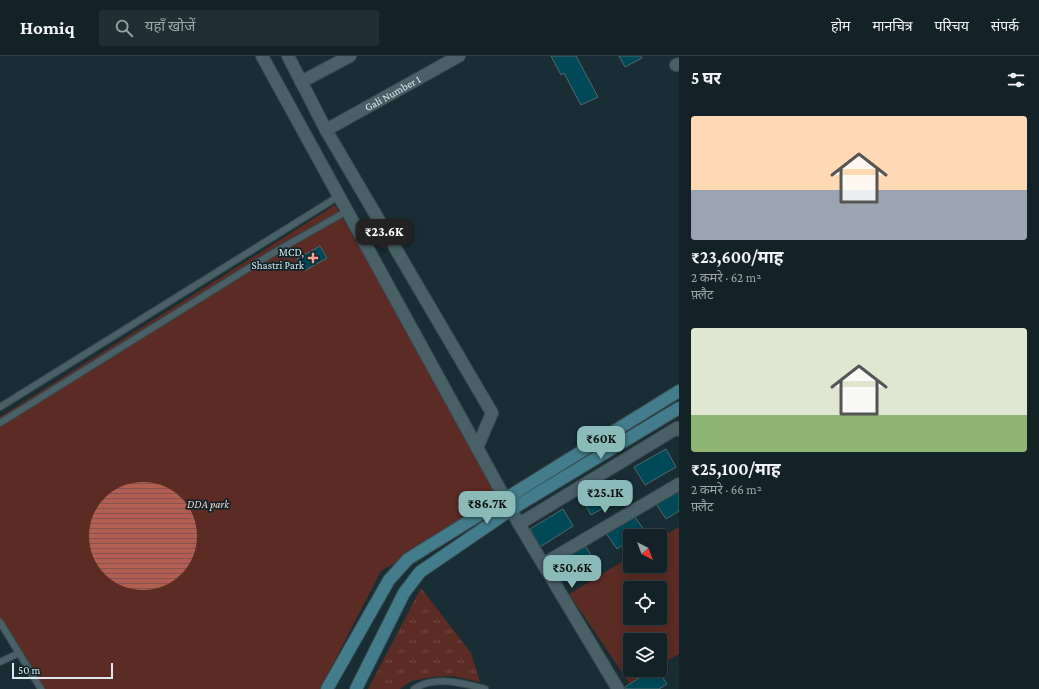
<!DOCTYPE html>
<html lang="hi">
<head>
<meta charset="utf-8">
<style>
	:root { --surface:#132227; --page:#202f33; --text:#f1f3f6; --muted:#9da4a7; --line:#323f44; --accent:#8bbbb9 }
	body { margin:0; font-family:"Crimson Pro","Noto Sans Devanagari",serif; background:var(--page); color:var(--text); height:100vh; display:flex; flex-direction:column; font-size:15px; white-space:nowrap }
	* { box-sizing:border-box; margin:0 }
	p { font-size:13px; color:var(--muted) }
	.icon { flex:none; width:22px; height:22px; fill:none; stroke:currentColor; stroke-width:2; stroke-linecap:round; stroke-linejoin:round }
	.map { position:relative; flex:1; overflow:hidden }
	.sheet { display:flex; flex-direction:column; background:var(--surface); width:360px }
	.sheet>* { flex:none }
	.needle { width:26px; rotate:139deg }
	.controls { position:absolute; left:623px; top:473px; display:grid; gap:8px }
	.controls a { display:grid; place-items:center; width:44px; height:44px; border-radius:4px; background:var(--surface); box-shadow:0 2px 10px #0003,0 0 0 1px var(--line); font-size:20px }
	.scale { position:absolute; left:12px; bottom:10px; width:101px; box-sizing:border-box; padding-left:4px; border:2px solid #dde9ed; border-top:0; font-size:11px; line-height:14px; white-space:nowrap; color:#dde9ed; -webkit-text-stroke:3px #0f242a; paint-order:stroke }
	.price { position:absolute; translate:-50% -34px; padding:0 9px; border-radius:8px; background:var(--accent); color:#111; font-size:13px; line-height:26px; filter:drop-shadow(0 1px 2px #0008) }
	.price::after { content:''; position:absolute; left:50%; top:24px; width:12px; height:9px; margin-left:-6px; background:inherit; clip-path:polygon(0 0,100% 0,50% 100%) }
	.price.on { background:#222; color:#fff }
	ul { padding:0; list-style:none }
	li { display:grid; align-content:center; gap:8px; height:212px; padding:0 12px }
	li span { display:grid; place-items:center; height:124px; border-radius:4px; color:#555 }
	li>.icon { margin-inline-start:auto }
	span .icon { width:72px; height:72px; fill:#fffc; stroke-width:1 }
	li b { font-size:17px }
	h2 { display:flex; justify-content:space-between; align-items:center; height:48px; padding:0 12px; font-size:17px }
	header { display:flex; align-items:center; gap:24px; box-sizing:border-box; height:56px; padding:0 20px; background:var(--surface); border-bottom:1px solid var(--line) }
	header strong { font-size:19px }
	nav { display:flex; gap:22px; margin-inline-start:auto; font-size:14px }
	.search { width:280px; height:36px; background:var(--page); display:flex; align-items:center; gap:10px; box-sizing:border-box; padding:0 14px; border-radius:4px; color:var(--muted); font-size:15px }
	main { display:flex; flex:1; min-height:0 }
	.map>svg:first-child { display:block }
	.grass { fill:url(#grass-tufts) }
	.park { fill:#5b2b24; fill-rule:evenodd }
	.water { fill:url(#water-rules) }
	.building { fill:#004957; stroke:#51676e }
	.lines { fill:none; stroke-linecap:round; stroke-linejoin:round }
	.lane-casing { stroke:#37494d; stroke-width:8 }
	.street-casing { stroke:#37494d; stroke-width:14 }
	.secondary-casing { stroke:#37494d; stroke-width:14 }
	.lane { stroke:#4a6067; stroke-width:6 }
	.street { stroke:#4a6067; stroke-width:12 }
	.secondary { stroke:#437c8a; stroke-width:12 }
	.poi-dot { fill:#f59d8f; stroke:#0f242a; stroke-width:1.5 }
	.labels { text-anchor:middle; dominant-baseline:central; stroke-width:3.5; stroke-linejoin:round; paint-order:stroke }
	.street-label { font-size:11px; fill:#dde9ed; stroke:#0f242a }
	.poi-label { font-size:11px; fill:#dde9ed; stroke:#0f242a; text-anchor:end }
	.park-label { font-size:11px; font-style:italic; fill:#fecdc5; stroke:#0f242a }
</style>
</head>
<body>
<header>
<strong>Homiq</strong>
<div class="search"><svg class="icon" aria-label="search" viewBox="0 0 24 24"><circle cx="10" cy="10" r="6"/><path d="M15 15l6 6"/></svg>यहाँ खोजें</div>
<nav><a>होम</a><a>मानचित्र</a><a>परिचय</a><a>संपर्क</a></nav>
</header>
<main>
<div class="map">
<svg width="679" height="633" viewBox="0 0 679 633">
	<defs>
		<pattern id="grass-tufts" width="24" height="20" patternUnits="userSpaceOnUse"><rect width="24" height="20" fill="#5b2b24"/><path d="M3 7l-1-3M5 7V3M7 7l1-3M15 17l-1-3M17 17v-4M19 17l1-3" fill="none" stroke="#724a44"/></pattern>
		<pattern id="water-rules" width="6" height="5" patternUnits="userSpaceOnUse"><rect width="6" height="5" fill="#b35e52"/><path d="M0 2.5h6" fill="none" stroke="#86544e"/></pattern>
	</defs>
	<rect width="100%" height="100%" fill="#192e34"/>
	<path class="grass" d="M421,532L471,597L480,626L453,620L432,621L411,625L400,633H368Z"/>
	<g class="park">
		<path d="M335,149L506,444L381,515L320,633H40L0,569V361Z"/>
		<path d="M679,471V598L660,609V584H630V614H653L630,628L569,538L630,501V510H660V482ZM630,532H660V562H630Z"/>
	</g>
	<circle class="water" cx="143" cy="480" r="54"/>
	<g class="building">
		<path d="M551,0H576L598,41L581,49L564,17L561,19Z"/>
		<path d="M619,0H641L642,2L625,11Z"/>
		<path d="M320,190L327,202L304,215L297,203Z"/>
		<path d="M666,393L676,411L645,429L634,411Z"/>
		<path d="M615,423L625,440L591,459L581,441Z"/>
		<path d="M679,431V455L666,463L655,446Z"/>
		<path d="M563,453L573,470L540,491L530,473Z"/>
		<path d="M633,458L644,474L636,480H630V484L617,493L606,477Z"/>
		<path d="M583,486L594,504L562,523L552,505Z"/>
		<path d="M652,614H658L667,628L659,633H626L625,631Z"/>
	</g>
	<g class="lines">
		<defs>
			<g id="lane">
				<path d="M0,351L339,140"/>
				<path d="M0,367L273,197L347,155"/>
				<path d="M0,566L41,633"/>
				<path d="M0,606L19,597"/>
				<path d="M414,633C435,619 463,627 485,633"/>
			</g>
			<g id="street">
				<path d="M262,0L519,468L618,633"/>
				<path d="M288,0L326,74L492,357L477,392"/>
				<path d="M676,9L679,8"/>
				<path d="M301,26L350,0"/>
				<path id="s1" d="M326,74L459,0"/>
				<path d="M519,468L677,372L679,374"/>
				<path d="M543,508L679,428"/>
			</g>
			<g id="secondary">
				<path d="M327,633L389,524L408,503L679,335"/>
				<path d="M356,633L404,537L420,516L512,453L679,352"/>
			</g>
		</defs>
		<use href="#lane" class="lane-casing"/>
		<use href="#street" class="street-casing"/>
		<use href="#secondary" class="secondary-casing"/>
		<use href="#lane" class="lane"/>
		<use href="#street" class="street"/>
		<use href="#secondary" class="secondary"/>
	</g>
	<path class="poi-dot" d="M311 196h4v4h4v4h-4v4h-4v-4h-4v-4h4z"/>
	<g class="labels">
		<g class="street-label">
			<text stroke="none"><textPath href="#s1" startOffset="76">Gali Number 1</textPath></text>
		</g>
		<g class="poi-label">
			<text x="304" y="196">MCD,<tspan x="304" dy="13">Shastri Park</tspan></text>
		</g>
		<g class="park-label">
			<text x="208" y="448">DDA park</text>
		</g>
	</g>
</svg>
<div class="controls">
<a><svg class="needle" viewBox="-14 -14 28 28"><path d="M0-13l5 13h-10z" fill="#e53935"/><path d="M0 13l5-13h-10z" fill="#9da4a7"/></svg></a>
<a><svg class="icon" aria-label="locate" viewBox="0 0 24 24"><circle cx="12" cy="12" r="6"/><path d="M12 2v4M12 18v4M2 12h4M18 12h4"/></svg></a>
<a><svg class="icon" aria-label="layers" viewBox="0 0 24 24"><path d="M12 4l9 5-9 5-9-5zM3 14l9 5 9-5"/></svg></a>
</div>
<div class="scale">50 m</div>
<b class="price on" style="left:384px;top:197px">₹23.6K</b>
<b class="price" style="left:601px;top:404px">₹60K</b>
<b class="price" style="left:605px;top:458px">₹25.1K</b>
<b class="price" style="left:487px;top:469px">₹86.7K</b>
<b class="price" style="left:572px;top:533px">₹50.6K</b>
</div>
<section class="sheet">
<h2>5 घर<svg class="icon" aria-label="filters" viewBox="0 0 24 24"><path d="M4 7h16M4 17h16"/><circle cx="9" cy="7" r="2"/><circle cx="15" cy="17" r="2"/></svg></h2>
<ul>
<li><span style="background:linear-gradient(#ffd9b3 60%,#9aa5b1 0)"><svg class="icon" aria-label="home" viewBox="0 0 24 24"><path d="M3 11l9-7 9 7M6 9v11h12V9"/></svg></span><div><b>₹23,600/माह</b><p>2 कमरे · 62 m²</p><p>फ़्लैट</p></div></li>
<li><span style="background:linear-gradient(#dfe7d0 70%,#8fb573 0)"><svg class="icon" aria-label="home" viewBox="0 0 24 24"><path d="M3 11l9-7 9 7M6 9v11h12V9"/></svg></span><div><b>₹25,100/माह</b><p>2 कमरे · 66 m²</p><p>फ़्लैट</p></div></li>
</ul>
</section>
</main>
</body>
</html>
